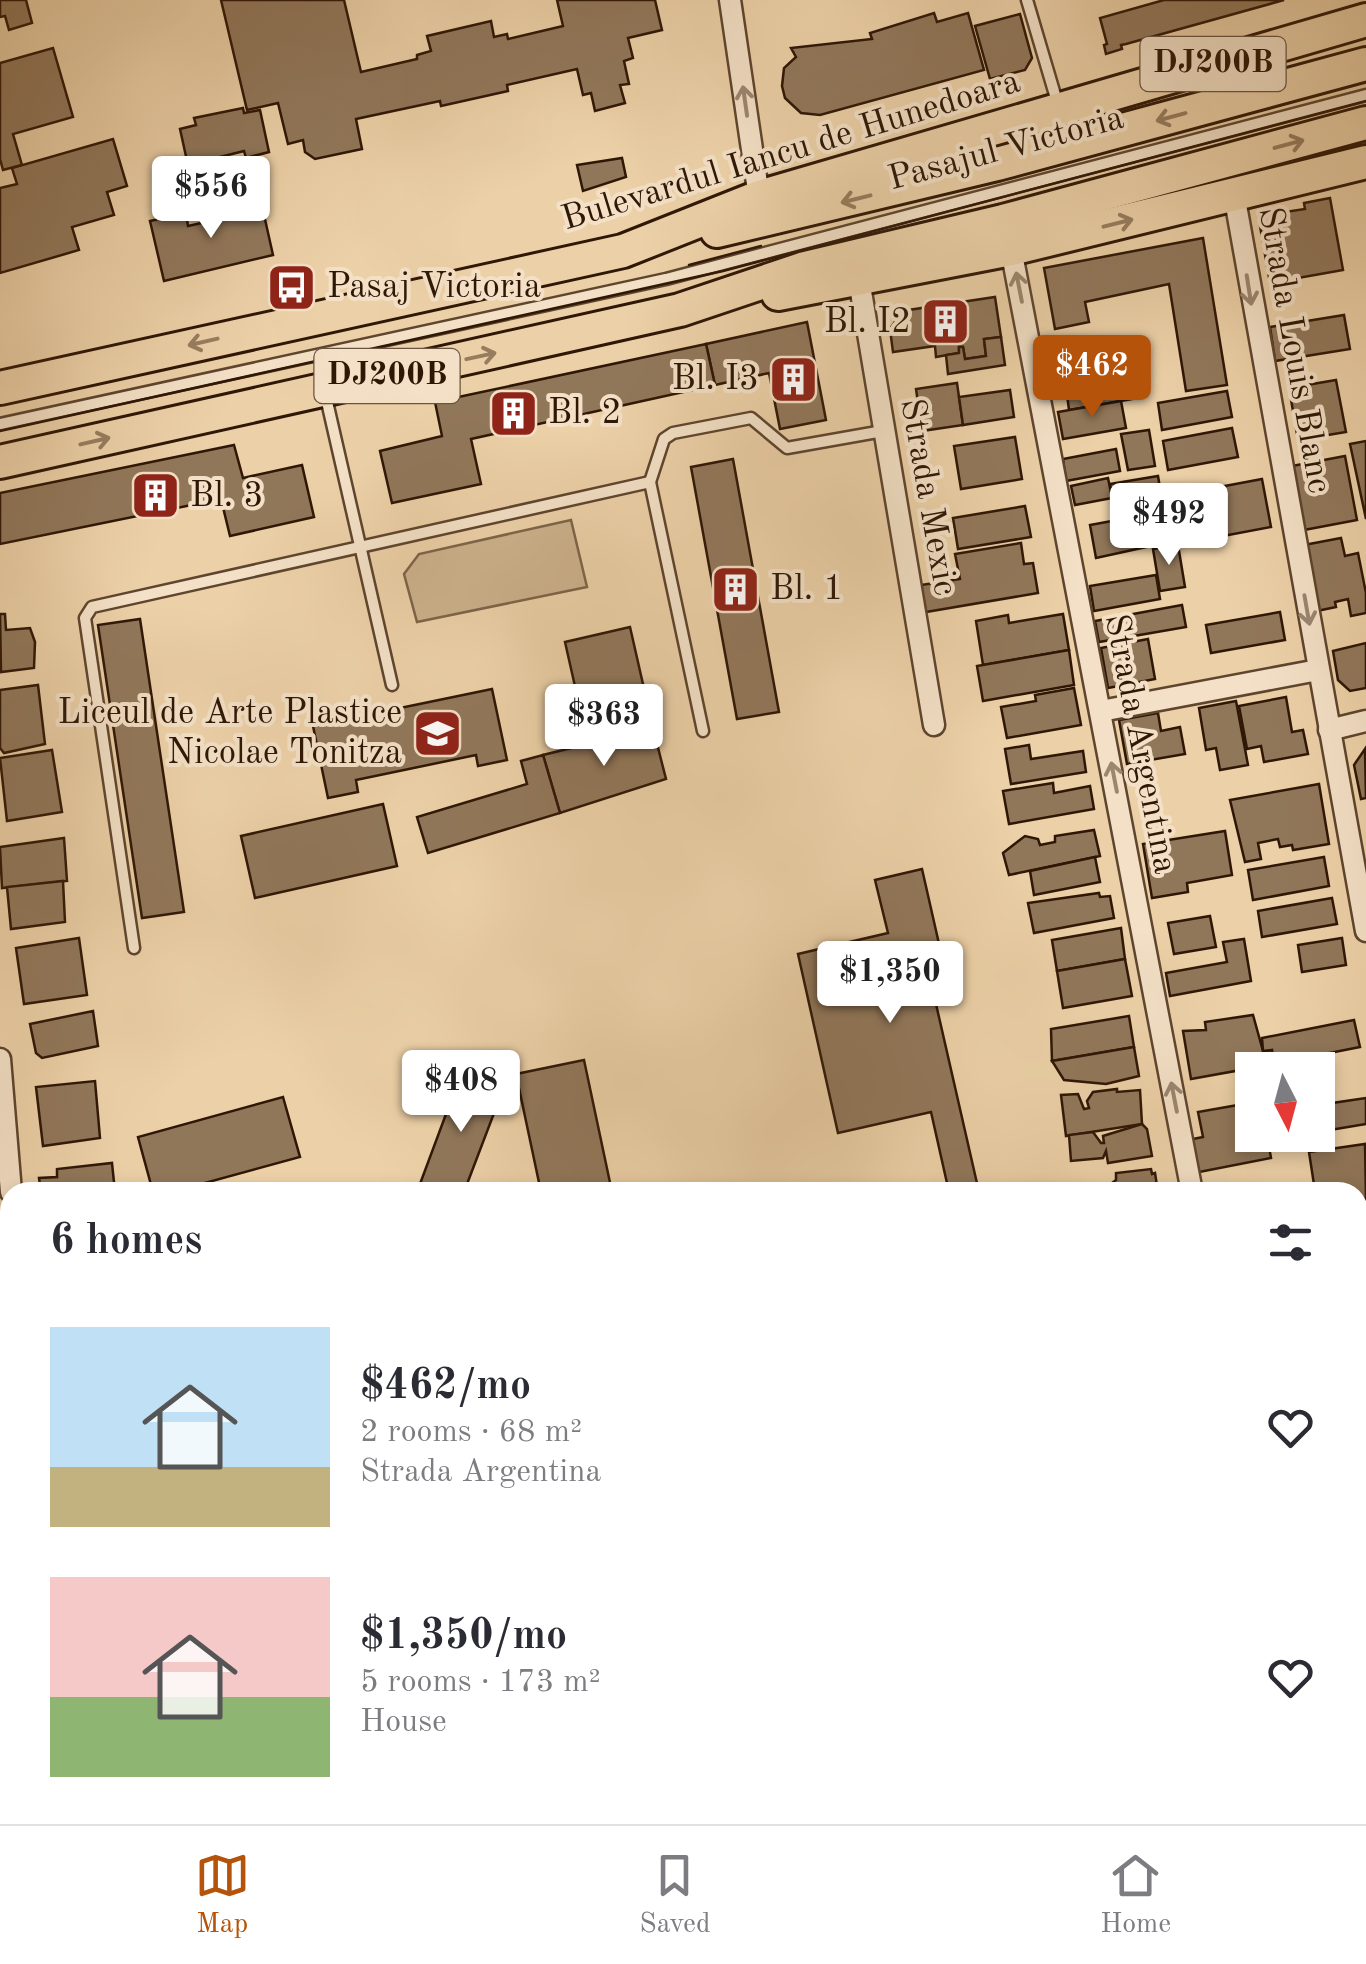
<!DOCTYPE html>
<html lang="en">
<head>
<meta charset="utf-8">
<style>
	:root { --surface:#fff; --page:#f7f7f7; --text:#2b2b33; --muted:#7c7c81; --line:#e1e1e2; --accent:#b45309 }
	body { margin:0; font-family:"Old Standard TT",serif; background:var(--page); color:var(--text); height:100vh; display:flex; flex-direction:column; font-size:38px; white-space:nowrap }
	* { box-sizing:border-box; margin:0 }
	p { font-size:32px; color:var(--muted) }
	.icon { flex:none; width:55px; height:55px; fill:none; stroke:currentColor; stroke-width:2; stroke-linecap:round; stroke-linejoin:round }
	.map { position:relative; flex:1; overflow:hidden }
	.panel { position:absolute; left:0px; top:1182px; width:1368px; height:642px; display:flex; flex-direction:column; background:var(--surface); border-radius:30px 30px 0 0; box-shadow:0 5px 15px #0003 }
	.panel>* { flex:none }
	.needle { width:65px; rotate:174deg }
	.controls { position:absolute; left:1235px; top:1052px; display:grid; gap:20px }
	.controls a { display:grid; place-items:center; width:100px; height:100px; border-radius:0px; background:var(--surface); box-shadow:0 5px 15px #0003; font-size:50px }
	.price { position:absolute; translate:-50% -85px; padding:0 22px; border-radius:10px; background:#fff; color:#222; font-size:32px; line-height:65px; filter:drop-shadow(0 2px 5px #0008) }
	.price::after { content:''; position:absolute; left:50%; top:60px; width:30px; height:22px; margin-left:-15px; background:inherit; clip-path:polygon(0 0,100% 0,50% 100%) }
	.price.current { background:var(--accent); color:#fff }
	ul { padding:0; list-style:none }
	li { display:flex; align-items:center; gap:30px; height:250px; padding:0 50px }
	li span { display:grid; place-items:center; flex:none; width:280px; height:200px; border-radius:0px; color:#555 }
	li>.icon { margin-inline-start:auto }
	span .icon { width:120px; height:120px; fill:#fffc; stroke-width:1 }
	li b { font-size:42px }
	h2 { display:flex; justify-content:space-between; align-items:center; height:120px; padding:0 50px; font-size:42px }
	.tabs { display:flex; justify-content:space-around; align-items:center; height:140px; border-top:2px solid var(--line); background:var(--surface); font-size:28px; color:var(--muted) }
	.tabs a { display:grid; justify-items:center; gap:5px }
	.tabs .current { color:var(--accent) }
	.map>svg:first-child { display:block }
	.green { fill:#ccb18c; stroke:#7e6449; stroke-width:2.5 }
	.building { fill:#91775a; stroke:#2f1706; stroke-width:2.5 }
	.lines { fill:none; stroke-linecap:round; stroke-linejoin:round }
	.service-casing { stroke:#5e452e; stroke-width:15 }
	.minor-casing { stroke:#5e452e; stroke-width:25 }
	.primary-casing { stroke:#2f1706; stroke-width:38 }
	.service { stroke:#f3e0c6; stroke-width:10 }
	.minor { stroke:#f3e0c6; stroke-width:20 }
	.primary { stroke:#ecd0a7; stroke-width:32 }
	.tram { stroke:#2f1706; stroke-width:2.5 }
	.oneway { stroke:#9b8670 }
	.oneway2 { stroke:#977d5f }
	.labels { text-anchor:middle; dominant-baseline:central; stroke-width:8; stroke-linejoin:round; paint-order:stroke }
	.shield { fill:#f3e0c6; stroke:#6a5340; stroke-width:2.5 }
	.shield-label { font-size:32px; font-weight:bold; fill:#2f1706 }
	.street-label { font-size:35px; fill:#2f1706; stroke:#f3e0c6 }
	.poi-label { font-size:35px; fill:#2f1706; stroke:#f3e0c6; text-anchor:start }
</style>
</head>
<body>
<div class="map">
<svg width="1366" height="1824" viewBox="0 0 1366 1824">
	<rect width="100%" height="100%" fill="#ecd0a7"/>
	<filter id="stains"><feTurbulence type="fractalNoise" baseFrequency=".002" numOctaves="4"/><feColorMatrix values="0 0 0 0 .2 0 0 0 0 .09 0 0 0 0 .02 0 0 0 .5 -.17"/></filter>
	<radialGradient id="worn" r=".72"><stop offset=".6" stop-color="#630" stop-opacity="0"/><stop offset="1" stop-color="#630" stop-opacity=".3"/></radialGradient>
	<path class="green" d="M571,520L587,587L417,622L404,574L419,554Z"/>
	<g class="building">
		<path d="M0,0H26L32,23L9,30L5,16L0,17Z"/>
		<path d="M221,0H344L361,72L417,59V55L431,51L427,36L491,21L494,37L507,34L508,39L563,26L557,0H655L662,30L628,38L633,58L624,61L629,84L620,85L625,103L595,111L591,93L583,95L577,69L507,85L508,91L441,106L440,101L356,119L362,149L315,159L305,152L303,140L288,144L278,103L247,110Z"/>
		<path d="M1164,0H1284L1126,44L1121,45L1122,49L1106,54L1104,45L1107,44L1100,18Z"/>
		<path d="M934,13L937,22L968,13L984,70L820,115L801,113L785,98L782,86L784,68L796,57L791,48L872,39L870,33Z"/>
		<path d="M1020,14L1032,58L1025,70L990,79L975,26Z"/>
		<path d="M53,48L73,117L13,134L22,165L3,170L0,159V63Z"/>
		<path d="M243,108L244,113L260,110L269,152L246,158L244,151L212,159L213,165L189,170L180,129L196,125L194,118Z"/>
		<path d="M113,139L127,186L107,192L114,215L72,227L79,250L0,273V188L17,184L12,168Z"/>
		<path d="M622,158L626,177L583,191L577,165Z"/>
		<path d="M260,197L273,255L164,281L150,221L186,213L188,226L237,215L234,203Z"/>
		<path d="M1330,198L1343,270L1270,283L1260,226L1287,222L1285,212L1305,209L1304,203Z"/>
		<path d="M1203,238L1227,385L1186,391L1169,284L1085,302L1089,322L1055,329L1044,268Z"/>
		<path d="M995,297L1001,337L984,339L986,356L965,359L963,347H959V353L936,357L935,346L893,352L890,329L902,311Z"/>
		<path d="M1344,315L1350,349L1275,361L1270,327Z"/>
		<path d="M807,322L826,420L780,429L769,373L715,385L706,344Z"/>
		<path d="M1001,337L1005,365L948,374L946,355L959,353V347H963L965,359L986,356L984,339Z"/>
		<path d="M706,344L715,385L471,439L481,484L392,503L380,451L442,436L435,402Z"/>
		<path d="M1130,360L1138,398L1069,410L1064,372Z"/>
		<path d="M1336,380L1346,432L1298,440L1289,388Z"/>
		<path d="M957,383L963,425L922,431L916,389Z"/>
		<path d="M1010,390L1014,417L963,425L959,397Z"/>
		<path d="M1227,391L1232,417L1162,430L1158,403Z"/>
		<path d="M1121,401L1126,428L1063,439L1058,412Z"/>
		<path d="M1232,428L1238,457L1168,470L1163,441Z"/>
		<path d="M1149,430L1155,466L1128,470L1121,434Z"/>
		<path d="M1015,437L1022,479L961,489L954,446Z"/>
		<path d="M1366,441V519L1350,444Z"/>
		<path d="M234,445L243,478L302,465L314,517L230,536L221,499L0,544V493Z"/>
		<path d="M1116,449L1120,471L1066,481L1063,459Z"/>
		<path d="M1345,456L1357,520L1304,530L1292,466Z"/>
		<path d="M733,459L779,712L737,719L691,467Z"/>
		<path d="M1158,476L1163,506L1116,515L1110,484Z"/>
		<path d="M1108,478L1112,498L1075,505L1071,486Z"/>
		<path d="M1262,479L1271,527L1186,543L1177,495Z"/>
		<path d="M1025,506L1031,537L958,549L953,518Z"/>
		<path d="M1150,514L1152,524L1157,523L1160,544L1096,558L1090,525Z"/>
		<path d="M1341,538L1345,556L1358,553L1366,593V613L1351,616L1348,599L1335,602L1336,607L1317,611L1304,545Z"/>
		<path d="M1021,543L1024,564L1033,563L1038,593L926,612L921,585L960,579L955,554Z"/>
		<path d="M1178,545L1185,587L1160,591L1153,549Z"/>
		<path d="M1156,575L1160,599L1094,611L1090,586Z"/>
		<path d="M1182,605L1186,627L1099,642L1095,621Z"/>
		<path d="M1280,612L1285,640L1211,653L1206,625Z"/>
		<path d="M0,614H5L6,630L30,628L35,642L34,668L1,672Z"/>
		<path d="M1063,614L1069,650L983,665L976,621L1008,615L1009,623Z"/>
		<path d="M140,619L184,912L142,918L98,625Z"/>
		<path d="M630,627L653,728L588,744L565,642Z"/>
		<path d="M1148,639L1155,679L1108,688L1101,648Z"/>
		<path d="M1366,643V688L1350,691L1338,680L1333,651Z"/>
		<path d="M1069,650L1074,685L983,701L977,666Z"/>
		<path d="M38,685L45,744L4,753L0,748V690Z"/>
		<path d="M1074,688L1081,725L1007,738L1001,707L1036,701L1035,695Z"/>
		<path d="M492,689L507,760L478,766L476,755L356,780L358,792L328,798L313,726Z"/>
		<path d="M1286,697L1292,732L1303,730L1308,754L1264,762L1261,746L1247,749L1239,706Z"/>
		<path d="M1236,701L1248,765L1220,770L1216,748L1206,750L1199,708Z"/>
		<path d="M1158,713L1161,731L1180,727L1185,754L1127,764L1119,720Z"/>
		<path d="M653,728L666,779L560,813L543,755Z"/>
		<path d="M1029,745L1031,759L1083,751L1086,772L1011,784L1005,749Z"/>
		<path d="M1365,749L1366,798L1361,799L1354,765Z"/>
		<path d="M52,750L62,812L7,821L0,758Z"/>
		<path d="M543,755L560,813L428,853L417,817L527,784L521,761Z"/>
		<path d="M1053,783L1054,793L1090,786L1094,809L1009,824L1003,791Z"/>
		<path d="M1319,784L1329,844L1293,850L1292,845L1280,847L1278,839L1258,843L1261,859L1245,862L1230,800Z"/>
		<path d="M383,804L397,866L255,898L241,836Z"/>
		<path d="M1094,830L1100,856L1009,875L1003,853L1025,836L1038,839L1040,845L1055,842V836Z"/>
		<path d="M1225,831L1232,875L1187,883L1188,892L1152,898L1143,844Z"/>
		<path d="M64,838L67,881L2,888L0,847Z"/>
		<path d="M1095,857L1100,882L1034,895L1030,871Z"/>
		<path d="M1324,857L1329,886L1253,900L1248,870Z"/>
		<path d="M922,869L952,1001L936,1004L979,1192H949L931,1112L838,1133L798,954L888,933L875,880Z"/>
		<path d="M63,881L65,922L11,929L7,887Z"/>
		<path d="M1099,893L1100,897L1110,896L1114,918L1034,933L1028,903Z"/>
		<path d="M1332,898L1337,924L1262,937L1258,911Z"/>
		<path d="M1210,916L1216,947L1174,954L1168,923Z"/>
		<path d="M1121,928L1125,959L1057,971L1052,940Z"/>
		<path d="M79,938L87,995L24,1004L16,948Z"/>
		<path d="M1342,938L1346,965L1302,972L1298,945Z"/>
		<path d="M1244,939L1251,981L1170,996L1166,973L1227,962L1223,942Z"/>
		<path d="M1125,959L1132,996L1063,1008L1057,971Z"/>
		<path d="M93,1011L98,1046L42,1058L36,1053L30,1024Z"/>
		<path d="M1253,1015L1263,1051L1272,1050L1274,1064L1191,1079L1183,1031L1206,1030L1205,1022Z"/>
		<path d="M1129,1016L1134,1047L1052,1061L1051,1029Z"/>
		<path d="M1354,1020L1360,1047L1274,1064L1272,1050L1263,1051L1262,1038Z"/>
		<path d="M1134,1047L1139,1076L1106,1084L1064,1080L1052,1061Z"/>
		<path d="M584,1060L612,1192H541L516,1074Z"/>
		<path d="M462,1071L504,1087L464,1192H417Z"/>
		<path d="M95,1081L100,1138L43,1146L36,1087Z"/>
		<path d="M1329,1084L1332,1103L1366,1098V1124L1318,1132V1086Z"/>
		<path d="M1117,1089V1092L1140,1090L1142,1124L1066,1136L1061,1095L1078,1094L1084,1109L1089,1108L1087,1101L1093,1092Z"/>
		<path d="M283,1097L300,1157L172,1192H153L138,1137Z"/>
		<path d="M1238,1105L1240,1114L1248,1113L1252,1135H1267L1271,1158L1194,1173L1188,1140L1203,1137L1198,1112Z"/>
		<path d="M1142,1124L1147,1129L1152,1156L1108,1163L1106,1151L1103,1158L1071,1161L1069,1135L1093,1132L1101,1143H1104L1103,1136Z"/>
		<path d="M1365,1144L1366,1200L1358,1201V1192H1311L1315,1191L1309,1152Z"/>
		<path d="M112,1163L115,1192H41L39,1178L57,1177V1169Z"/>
		<path d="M1151,1169L1152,1174L1155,1173L1158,1192H1090L1108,1186L1116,1180V1173Z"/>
		<path d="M1366,1407V1446L1358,1441V1421Z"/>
		<path d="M1358,1479L1366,1484L1365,1514L1358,1509Z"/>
		<path d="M1366,1589V1617L1358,1609V1598Z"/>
		<path d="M0,1656L5,1692L0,1693Z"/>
		<path d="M10,1779V1815H27L29,1824H0V1781Z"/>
		<path d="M89,1815H162V1818L161,1824H92Z"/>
		<path d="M162,1815H189L188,1820L172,1823L171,1816Z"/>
		<path d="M252,1815H284L280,1816L281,1824H253Z"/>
		<path d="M504,1815H565L567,1822L497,1824V1820L505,1818Z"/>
		<path d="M656,1815H738L739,1824H658Z"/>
		<path d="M900,1815H947L941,1824H913Z"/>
		<path d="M1063,1815H1108L1115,1819L1112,1822L1114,1824H1057Z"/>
		<path d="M1147,1815H1196L1191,1824H1144Z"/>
		<path d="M1214,1815H1231L1244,1824H1208Z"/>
	</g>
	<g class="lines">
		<defs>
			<g id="service">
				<path d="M1027,0L1058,105"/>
				<path d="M325,393L392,685"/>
				<path d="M0,424L666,279L1366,95"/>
				<path d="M650,482L664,439L673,433L751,418L787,448L883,431"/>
				<path d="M134,948L85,618L92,607L650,482L703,731"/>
			</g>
			<g id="minor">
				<path d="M730,0L759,197"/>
				<path d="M1234,194L1366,931"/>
				<path d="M1011,249L1192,1192"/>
				<path d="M859,280L934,725"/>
				<path d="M1101,711L1318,670"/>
				<path d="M1329,730L1366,721"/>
				<path d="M0,1059L11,1192"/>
				<path d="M1358,1317L1366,1304"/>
				<path d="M1358,1694L1366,1702"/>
				<path d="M0,1732L10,1730"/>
				<path d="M70,1815L72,1824"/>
				<path d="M618,1815L620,1824"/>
				<path d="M1006,1824L1012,1815"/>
				<path d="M1355,1824L1366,1812"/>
			</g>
			<g id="primary">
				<path d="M717,231L997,164L1366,64"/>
				<path d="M778,294L1011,249L1366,162"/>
				<path d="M0,388L623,251L759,197L1366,20"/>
				<path d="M0,462L680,310L805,268L1003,221L1366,123"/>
			</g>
		</defs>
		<use href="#service" class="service-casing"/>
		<use href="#minor" class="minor-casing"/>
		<use href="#primary" class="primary-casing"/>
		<use href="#service" class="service"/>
		<use href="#minor" class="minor"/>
		<use href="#primary" class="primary"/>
		<g class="tram">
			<path d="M689,265L761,246"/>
			<path d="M0,431L723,271L1366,101"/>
		</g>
	</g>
	<defs><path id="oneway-shaft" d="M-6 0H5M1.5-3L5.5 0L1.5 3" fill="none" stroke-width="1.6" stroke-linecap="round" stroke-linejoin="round" transform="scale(2.5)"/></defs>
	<g class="oneway">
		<use href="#oneway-shaft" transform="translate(745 101) rotate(-98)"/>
		<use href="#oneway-shaft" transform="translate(1019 287) rotate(-101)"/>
		<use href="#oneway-shaft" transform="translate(1249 290) rotate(81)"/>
		<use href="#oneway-shaft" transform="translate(1307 610) rotate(80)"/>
		<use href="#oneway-shaft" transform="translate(1114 777) rotate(-101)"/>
		<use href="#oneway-shaft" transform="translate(1174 1097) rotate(-101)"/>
	</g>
	<g class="oneway2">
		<use href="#oneway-shaft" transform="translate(1171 117) rotate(165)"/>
		<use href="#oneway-shaft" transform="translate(1289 144) rotate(-15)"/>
		<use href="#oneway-shaft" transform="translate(856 199) rotate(166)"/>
		<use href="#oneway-shaft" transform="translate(1118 223) rotate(-14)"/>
		<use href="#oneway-shaft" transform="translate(203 342) rotate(167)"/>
		<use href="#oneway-shaft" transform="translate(481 356) rotate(-12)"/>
		<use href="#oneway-shaft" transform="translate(95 441) rotate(-13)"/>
	</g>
	<defs>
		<symbol id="bus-square" viewBox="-11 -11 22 22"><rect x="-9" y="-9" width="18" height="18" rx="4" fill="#8f2418" stroke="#f3e0c6"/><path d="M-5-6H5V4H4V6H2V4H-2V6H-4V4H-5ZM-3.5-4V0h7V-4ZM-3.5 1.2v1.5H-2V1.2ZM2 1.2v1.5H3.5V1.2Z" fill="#fff"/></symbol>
		<symbol id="building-square" viewBox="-11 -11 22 22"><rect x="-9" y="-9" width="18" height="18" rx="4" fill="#8f2418" stroke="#f3e0c6"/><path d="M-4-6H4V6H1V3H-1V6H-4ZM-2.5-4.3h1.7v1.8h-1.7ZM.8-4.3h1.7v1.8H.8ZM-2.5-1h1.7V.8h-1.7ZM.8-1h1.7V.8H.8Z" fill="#fff"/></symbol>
		<symbol id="school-square" viewBox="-11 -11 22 22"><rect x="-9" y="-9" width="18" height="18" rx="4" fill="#8f2418" stroke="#f3e0c6"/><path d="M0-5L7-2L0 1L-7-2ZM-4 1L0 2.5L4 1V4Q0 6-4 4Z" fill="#fff"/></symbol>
	</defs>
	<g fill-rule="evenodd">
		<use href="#bus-square" x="264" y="260" width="55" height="55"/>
		<use href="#building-square" x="918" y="294" width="55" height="55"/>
		<use href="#building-square" x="766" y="352" width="55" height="55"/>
		<use href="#building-square" x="486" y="386" width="55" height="55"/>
		<use href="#building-square" x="128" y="468" width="55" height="55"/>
		<use href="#building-square" x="708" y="562" width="55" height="55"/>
		<use href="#school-square" x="410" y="706" width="55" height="55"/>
	</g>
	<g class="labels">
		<g class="shield">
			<rect x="1140.5" y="37" width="145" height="54" rx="8"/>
			<rect x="314.5" y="349" width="145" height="54" rx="8"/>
		</g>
		<g class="shield-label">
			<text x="1213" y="64">DJ200B</text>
			<text x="387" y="376">DJ200B</text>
		</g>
		<g class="street-label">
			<text transform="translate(1006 149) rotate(-15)">Pasajul Victoria</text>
			<text transform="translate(791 151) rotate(-17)">Bulevardul Iancu de Hunedoara</text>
			<text transform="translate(1294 350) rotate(80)">Strada Louis Blanc</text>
			<text transform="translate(928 497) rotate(80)">Strada Mexic</text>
			<text transform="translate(1140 744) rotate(79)">Strada Argentina</text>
		</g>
		<g class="poi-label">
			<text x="327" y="287">Pasaj Victoria</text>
			<text x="911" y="322" text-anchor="end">Bl. I2</text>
			<text x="759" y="379" text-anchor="end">Bl. I3</text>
			<text x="548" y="413">Bl. 2</text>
			<text x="190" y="496">Bl. 3</text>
			<text x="770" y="589">Bl. 1</text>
			<text x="402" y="713" text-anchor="end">Liceul de Arte Plastice<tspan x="402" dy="40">Nicolae Tonitza</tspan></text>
		</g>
	</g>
	<rect width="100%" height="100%" filter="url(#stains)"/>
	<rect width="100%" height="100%" fill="url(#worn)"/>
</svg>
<div class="controls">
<a><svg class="needle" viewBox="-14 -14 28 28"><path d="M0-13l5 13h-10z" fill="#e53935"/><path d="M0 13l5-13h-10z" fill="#7c7c81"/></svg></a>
</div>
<b class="price" style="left:211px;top:241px">$556</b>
<b class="price current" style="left:1092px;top:420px">$462</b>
<b class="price" style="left:1169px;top:568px">$492</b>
<b class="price" style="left:604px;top:769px">$363</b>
<b class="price" style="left:890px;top:1026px">$1,350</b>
<b class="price" style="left:461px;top:1135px">$408</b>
<section class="panel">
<h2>6 homes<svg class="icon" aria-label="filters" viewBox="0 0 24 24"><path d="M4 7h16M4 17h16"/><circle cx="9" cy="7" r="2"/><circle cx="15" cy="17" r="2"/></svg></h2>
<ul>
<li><span style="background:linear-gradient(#bfe0f5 70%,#c2b280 0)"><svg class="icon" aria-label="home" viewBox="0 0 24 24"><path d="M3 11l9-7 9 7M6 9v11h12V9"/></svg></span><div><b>$462/mo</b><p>2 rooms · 68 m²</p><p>Strada Argentina</p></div><svg class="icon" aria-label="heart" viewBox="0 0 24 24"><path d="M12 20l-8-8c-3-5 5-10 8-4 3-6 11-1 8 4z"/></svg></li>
<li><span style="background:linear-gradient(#f6c9c9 60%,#8fb573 0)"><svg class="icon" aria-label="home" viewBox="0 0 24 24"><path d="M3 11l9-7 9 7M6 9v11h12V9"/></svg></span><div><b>$1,350/mo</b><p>5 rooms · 173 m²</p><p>House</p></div><svg class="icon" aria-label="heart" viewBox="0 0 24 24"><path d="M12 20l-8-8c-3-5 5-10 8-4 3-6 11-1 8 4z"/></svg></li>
</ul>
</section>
</div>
<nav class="tabs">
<a class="current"><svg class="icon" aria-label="map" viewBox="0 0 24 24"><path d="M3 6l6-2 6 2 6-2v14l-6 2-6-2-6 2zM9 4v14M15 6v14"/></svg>Map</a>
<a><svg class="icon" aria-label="saved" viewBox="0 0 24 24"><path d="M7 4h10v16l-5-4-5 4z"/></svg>Saved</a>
<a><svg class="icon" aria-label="home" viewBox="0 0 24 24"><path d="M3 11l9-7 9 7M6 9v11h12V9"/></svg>Home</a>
</nav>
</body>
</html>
